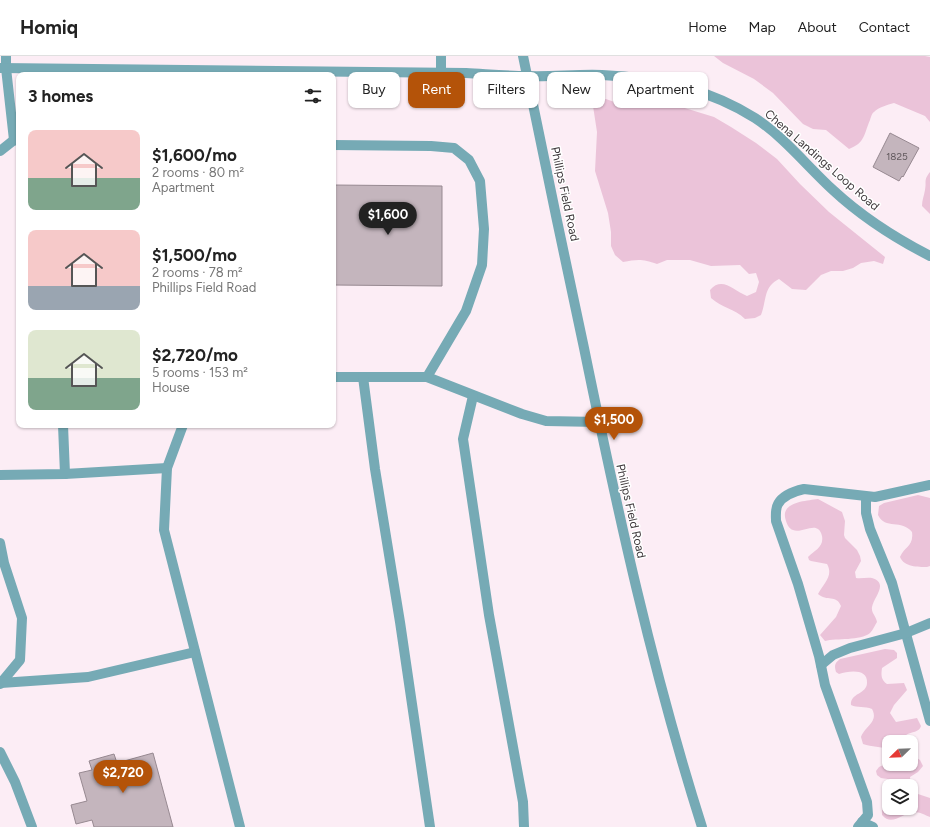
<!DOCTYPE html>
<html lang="en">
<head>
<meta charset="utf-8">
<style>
	:root { --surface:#fff; --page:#f2f2f2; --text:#222; --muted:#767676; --line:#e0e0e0; --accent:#b45309 }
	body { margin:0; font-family:Figtree,sans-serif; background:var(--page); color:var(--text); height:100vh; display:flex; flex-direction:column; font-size:15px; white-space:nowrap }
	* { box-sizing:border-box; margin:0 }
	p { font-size:13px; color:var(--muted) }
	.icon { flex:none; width:22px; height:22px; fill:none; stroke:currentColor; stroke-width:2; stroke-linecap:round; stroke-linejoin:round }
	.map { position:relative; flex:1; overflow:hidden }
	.details { position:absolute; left:16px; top:16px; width:320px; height:356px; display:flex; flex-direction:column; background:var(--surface); border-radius:8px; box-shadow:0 1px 3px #0004 }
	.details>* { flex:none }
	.hud { position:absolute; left:348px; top:16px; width:380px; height:36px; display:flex; gap:8px }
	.needle { width:26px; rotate:247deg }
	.tools { position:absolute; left:882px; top:679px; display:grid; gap:8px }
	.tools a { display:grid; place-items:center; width:36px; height:36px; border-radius:8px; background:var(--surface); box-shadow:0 1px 3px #0004; font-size:20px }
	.price { position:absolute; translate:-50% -34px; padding:0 9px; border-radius:14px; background:var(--accent); color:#fff; font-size:13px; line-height:26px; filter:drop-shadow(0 1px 2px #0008) }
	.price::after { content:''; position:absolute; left:50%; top:24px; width:12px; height:9px; margin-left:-6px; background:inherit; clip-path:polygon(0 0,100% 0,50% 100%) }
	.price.selected { background:#222; color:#fff }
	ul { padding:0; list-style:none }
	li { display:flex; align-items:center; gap:12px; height:100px; padding:0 12px }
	li span { display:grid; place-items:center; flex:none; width:112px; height:80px; border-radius:8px; color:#555 }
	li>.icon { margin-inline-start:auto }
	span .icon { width:48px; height:48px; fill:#fffc; stroke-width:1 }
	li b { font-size:17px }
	h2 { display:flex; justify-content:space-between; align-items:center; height:48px; padding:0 12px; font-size:17px }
	.pill { padding:0 14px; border-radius:8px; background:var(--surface); box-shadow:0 1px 3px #0004; font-size:14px; line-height:36px }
	.pill.selected { background:var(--accent); color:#fff }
	header { display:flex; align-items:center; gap:24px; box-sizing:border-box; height:56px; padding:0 20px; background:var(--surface); border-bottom:1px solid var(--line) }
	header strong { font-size:19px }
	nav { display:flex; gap:22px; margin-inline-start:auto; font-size:14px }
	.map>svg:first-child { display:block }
	.green { fill:#ebc3d9 }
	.building { fill:#c4b5bd; stroke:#978991 }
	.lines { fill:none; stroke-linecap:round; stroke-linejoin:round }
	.minor { stroke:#76aab5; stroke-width:10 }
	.labels { text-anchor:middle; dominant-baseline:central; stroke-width:3; stroke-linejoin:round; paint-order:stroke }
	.number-label { font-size:10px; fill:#61595d }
	.street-label { font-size:12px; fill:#403a3d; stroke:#fff }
</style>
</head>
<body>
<header>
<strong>Homiq</strong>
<nav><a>Home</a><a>Map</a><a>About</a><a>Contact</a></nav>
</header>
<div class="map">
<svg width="930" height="771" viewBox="0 0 930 771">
	<rect width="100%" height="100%" fill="#fcedf5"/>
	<g class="green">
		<path d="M714,0H925L930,1V66L925,60L894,47C887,49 879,51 874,56C872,57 871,61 870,64C864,78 865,87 849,93L826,74L813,73L803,68L773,37L754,23L723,7Z"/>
		<path d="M606,43L617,47L644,43L675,49L714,61L731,71L756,87L777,103L800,128L829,156L885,201L883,208L874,205L861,207L853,212L843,215H831L821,219L806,234L792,233L779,223C763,231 767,244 761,259L755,262L745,263C734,252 722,252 711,242L710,234C722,220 733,234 747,240L756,236L759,226L756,217L749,218L740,209L711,210L690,204H667L657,208C643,203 638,203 623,206L615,199L611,190V176L608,157L595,115L597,76L593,50L597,45Z"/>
		<path d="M930,116V158L922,150C922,144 924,140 925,134C927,125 923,125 930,116Z"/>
		<path d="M918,439L930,442V510L927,511C918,511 904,511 900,501C904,491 914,490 912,476C902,463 885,474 878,459L879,450L884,447Z"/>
		<path d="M818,443L842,456L845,465L844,479L845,482L857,494L860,500L861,505L855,516L856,522C861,523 867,521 872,522C889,527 874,541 872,551C871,557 876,560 877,566C875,569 873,574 870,577C860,585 837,582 825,585L820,579L836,561L841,550C836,538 827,546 818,538C823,528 834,520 827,508L811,505L809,504L808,501C815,494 824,491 822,480C818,463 803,478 793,474C789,473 787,468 786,465C779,446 805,445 818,443Z"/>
		<path d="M885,593L894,594L897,597V602L882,612C881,619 881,624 887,628L904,627L907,634L894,649L890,657L896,666L917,662L921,670C919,677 912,675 906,679L905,686H889V694C881,690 872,691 863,688L861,681C865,670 879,666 872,653C865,650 857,652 851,649C850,637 867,638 867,627C868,612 849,615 839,618L836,616C834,609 835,607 840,603Z"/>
		<path d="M911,698L920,704L923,710L918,716L910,721L911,730H899C894,724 889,723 881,722L877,719L876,715L879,711L889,706V708H911Z"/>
		<path d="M911,730L918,738L930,742V761C925,759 920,756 914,756C902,757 892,771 882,759V754L889,748V752H911Z"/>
	</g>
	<g class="building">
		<path d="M890,77L919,92L903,121L902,120L899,125L873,111Z"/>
		<path d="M333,129L442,130V230L333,229Z"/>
		<path d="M153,697L173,771H94L92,764L76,768L71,749L87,745L79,717L92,714L89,705L114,698L117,707Z"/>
	</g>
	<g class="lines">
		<g class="minor">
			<path d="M6,0V12L14,84"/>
			<path d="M523,0C543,97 563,195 584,292C617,453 652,614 702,771"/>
			<path d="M0,12L466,17C486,18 506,20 527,20C552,21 577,18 602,19C656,21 709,33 755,62C784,81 807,110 833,134C862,161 895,182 930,200"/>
			<path d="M441,17V0"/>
			<path d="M333,89L431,90L454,92L469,104L480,125L484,173L482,209L466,255L427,321"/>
			<path d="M0,95L14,84L19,85"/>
			<path d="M333,321H427L522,358L546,365L599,366"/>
			<path d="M363,321L375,413L400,566L430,771"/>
			<path d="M473,340L463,383L489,559L523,746L524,771"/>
			<path d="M63,369L65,418"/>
			<path d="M183,369L167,412L164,474L240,771"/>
			<path d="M0,419L65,418L167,412"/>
			<path d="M866,441V457L870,473L892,527L930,665"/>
			<path d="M0,487L4,507L22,562L20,604L0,628"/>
			<path d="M821,609L833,599L850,592L906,577L930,567"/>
			<path d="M1,627L88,621L195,596"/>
			<path d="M0,696L15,726L32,771"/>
			<path d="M862,766L873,771"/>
			<path d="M858,771L868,759L867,746L825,629L819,600L798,528L776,465C776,460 775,453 778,448C783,439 795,435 804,433L875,441L930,429"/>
		</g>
	</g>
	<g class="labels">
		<g class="number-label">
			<text x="897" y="100">1825</text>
		</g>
		<g class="street-label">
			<text transform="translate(822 104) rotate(41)">Chena Landings Loop Road</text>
			<text transform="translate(565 138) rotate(78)">Phillips Field Road</text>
			<text transform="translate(631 455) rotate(77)">Phillips Field Road</text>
		</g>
	</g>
</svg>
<div class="tools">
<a><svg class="needle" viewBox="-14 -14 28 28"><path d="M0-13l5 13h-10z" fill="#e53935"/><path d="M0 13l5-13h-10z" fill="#767676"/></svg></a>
<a><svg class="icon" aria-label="layers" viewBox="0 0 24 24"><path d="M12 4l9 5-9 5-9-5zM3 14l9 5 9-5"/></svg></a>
</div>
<b class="price selected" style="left:388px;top:180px">$1,600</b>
<b class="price" style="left:614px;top:385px">$1,500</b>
<b class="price" style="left:123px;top:738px">$2,720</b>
<div class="hud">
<a class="pill">Buy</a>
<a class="pill selected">Rent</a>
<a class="pill">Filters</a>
<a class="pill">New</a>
<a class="pill">Apartment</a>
</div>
<section class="details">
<h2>3 homes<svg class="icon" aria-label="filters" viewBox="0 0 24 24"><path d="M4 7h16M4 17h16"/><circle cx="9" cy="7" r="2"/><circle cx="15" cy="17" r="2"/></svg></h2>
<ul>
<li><span style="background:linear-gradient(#f6c9c9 60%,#7fa58c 0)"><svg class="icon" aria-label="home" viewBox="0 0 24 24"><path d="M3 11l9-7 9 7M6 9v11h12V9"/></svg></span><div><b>$1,600/mo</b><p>2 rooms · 80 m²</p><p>Apartment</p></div></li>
<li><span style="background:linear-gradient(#f6c9c9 70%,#9aa5b1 0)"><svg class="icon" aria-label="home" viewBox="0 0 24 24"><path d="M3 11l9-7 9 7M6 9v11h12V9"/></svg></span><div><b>$1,500/mo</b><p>2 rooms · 78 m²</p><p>Phillips Field Road</p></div></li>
<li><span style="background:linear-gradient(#dfe7d0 60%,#7fa58c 0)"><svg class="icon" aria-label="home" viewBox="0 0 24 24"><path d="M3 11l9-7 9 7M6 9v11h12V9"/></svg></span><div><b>$2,720/mo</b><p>5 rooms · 153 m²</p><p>House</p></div></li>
</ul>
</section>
</div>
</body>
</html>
